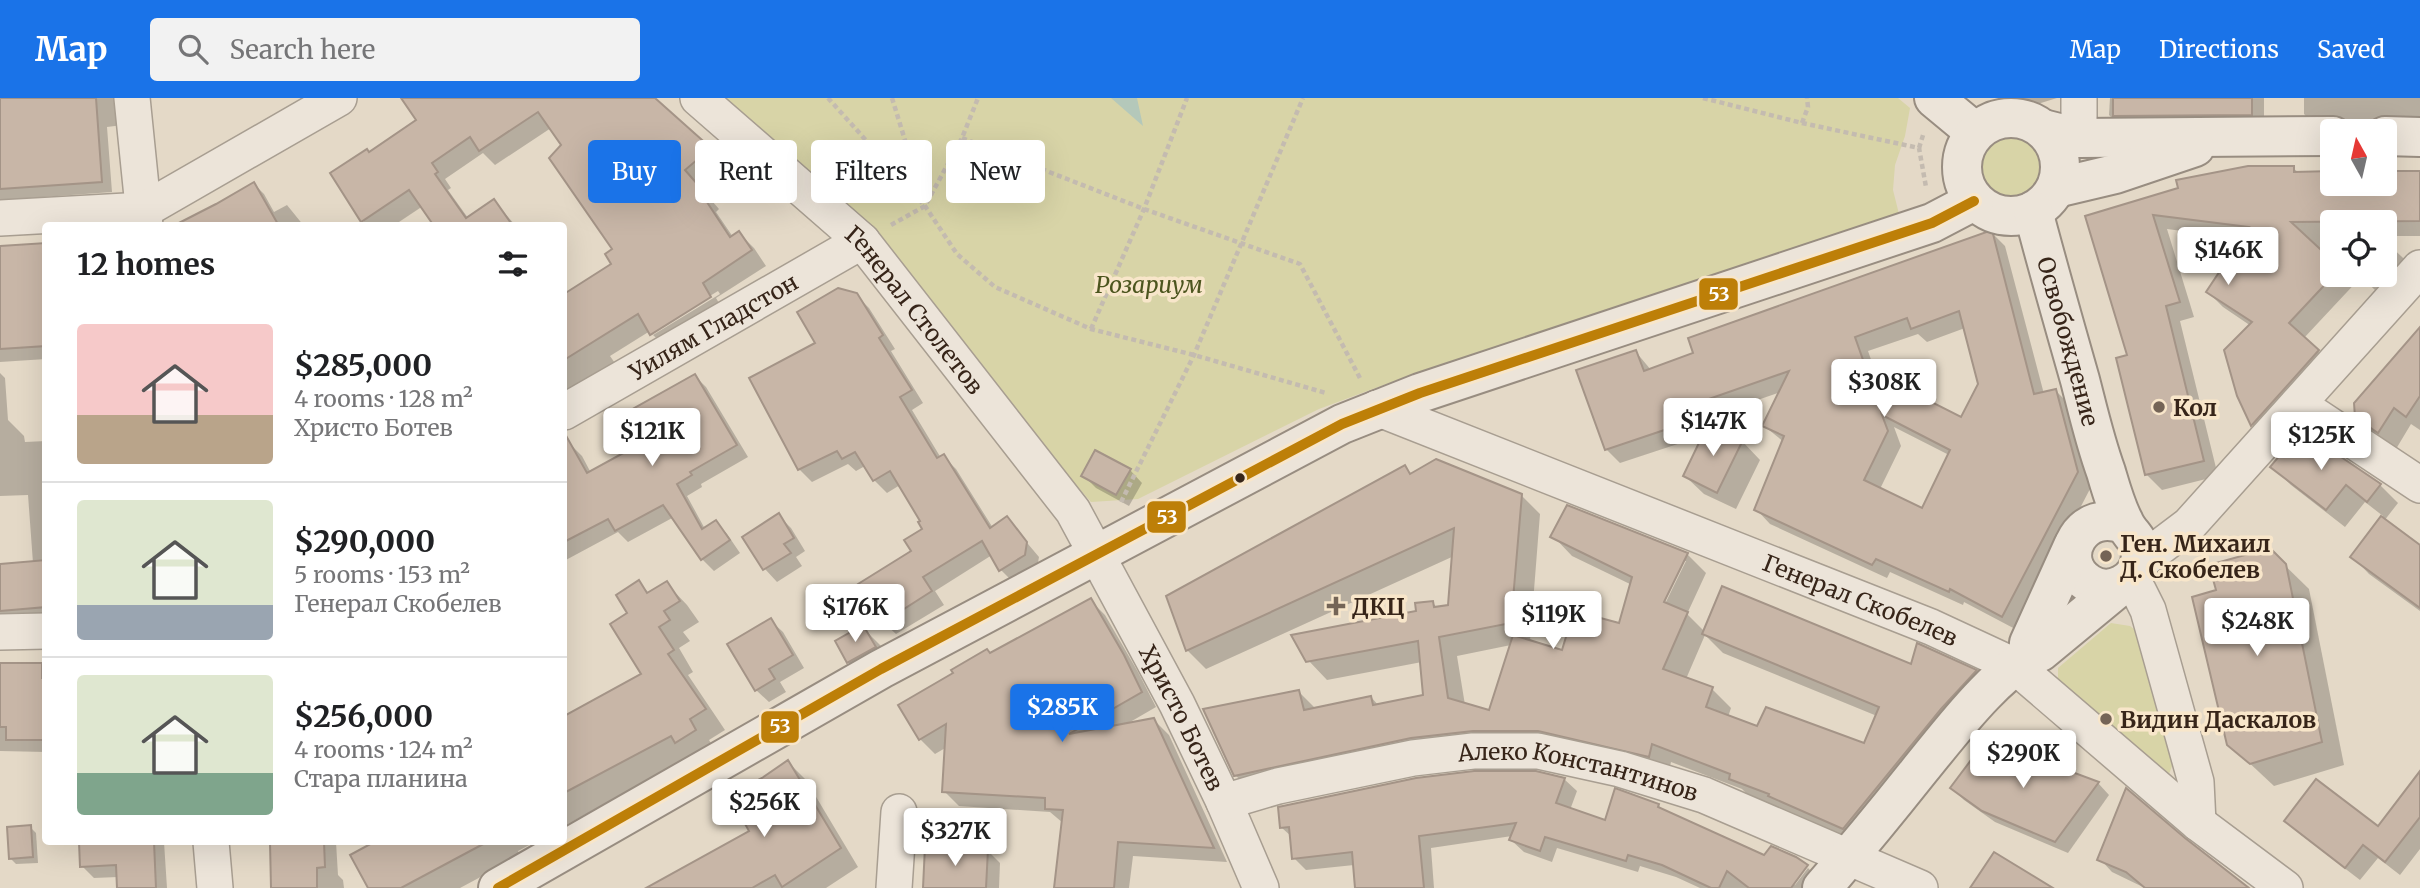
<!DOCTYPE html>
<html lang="en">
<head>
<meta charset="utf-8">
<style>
	:root { --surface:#fff; --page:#f2f2f2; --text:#202124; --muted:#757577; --line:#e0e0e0; --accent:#1a73e8 }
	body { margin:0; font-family:Merriweather,serif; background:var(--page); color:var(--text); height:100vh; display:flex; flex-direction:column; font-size:26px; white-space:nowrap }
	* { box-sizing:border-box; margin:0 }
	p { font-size:23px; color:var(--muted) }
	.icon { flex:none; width:38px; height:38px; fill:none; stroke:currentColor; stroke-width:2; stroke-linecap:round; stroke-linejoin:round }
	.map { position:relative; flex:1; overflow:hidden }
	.panel { position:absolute; left:42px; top:124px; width:525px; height:623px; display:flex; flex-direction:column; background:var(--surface); border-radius:7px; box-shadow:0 7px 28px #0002 }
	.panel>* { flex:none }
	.top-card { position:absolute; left:588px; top:42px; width:665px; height:63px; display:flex; gap:14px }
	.needle { width:46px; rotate:352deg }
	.fabs { position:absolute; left:2320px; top:21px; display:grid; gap:14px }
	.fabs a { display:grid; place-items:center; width:77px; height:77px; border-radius:7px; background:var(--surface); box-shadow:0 7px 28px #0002; font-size:35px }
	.price { position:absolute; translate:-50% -60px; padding:0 16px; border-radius:7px; background:#fff; color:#222; font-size:23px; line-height:46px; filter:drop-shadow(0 2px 4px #0008) }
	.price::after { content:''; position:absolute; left:50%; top:42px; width:21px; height:16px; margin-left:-10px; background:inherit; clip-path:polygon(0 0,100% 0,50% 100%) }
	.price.current { background:var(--accent); color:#fff }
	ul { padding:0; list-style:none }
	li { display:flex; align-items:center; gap:21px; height:175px; padding:0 35px }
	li+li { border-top:2px solid var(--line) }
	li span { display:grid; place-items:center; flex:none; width:196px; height:140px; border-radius:7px; color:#555 }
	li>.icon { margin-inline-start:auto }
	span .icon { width:84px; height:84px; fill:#fffc; stroke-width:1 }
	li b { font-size:30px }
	h2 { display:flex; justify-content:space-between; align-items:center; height:84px; padding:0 35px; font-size:30px }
	.pill { padding:0 24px; border-radius:7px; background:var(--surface); box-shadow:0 7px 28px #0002; font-size:24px; line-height:63px }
	.pill.current { background:var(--accent); color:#fff }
	header { display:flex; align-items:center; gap:42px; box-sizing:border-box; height:98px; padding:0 35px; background:var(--accent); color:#fff }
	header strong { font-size:33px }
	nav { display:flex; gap:38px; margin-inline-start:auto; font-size:24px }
	.search { width:490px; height:63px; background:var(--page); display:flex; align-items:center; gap:18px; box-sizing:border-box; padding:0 24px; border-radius:7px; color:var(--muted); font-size:26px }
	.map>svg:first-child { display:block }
	.green { fill:#d8d4a7 }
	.water { fill:#b4c8ba }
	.shadow { fill:#0003; fill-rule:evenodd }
	.building { fill:#c8b6a7; stroke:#a49487; stroke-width:2; fill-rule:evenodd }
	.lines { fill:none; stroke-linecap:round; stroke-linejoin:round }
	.street-casing { stroke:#a89e91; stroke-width:38 }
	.secondary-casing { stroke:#988d81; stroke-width:42 }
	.path { stroke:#c4bbb0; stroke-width:4.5; stroke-dasharray:5 3.5; stroke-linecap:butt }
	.street { stroke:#ece4d9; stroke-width:35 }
	.secondary { stroke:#ece4d9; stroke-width:38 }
	.bus-1-casing { stroke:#f8e6ca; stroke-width:16 }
	.bus-1 { stroke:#bd7f08; stroke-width:10 }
	.poi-dot { fill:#746456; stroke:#f8e6ca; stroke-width:2.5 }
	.bus-dot { fill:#372519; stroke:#f8e6ca; stroke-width:2.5 }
	.labels { text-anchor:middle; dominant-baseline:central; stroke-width:7; stroke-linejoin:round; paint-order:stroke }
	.park-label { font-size:23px; font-style:italic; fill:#4c551e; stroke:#f8e6ca }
	.street-label { font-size:23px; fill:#372519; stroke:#f8e6ca }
	.poi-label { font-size:23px; font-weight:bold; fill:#372519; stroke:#f8e6ca; text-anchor:start }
	.line-badge { stroke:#f8e6ca; stroke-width:2.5 }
	.badge-label { font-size:19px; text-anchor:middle; font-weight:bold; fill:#fff }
</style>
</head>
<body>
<header>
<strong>Map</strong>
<div class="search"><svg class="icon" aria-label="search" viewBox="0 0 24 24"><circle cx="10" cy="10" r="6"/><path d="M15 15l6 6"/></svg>Search here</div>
<nav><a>Map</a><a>Directions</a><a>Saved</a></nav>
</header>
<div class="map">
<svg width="2420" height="790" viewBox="0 0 2420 790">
	<rect width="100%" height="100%" fill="#e4d9c7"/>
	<g class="green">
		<path d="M698,0H1898L1910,10L1905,38L1895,67L1893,92L1899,116L1405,279L1319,311L1138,401L1091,404L863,143Z"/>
		<circle cx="2011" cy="69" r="30"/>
		<path d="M2111,525L2130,528L2147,541L2178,653L2167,681L2058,585V570Z"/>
	</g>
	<path class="water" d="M1111,0H1137L1143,28Z"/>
	<g class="shadow">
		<path d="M0,0H126L123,27L107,29L112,94L30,100L31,107H0Z"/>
		<path d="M403,0H653L724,66L699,88L719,111L716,114L733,139L739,135L754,150L766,168L716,200L725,215L667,250L653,237L720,196L718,193L653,233V237L650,233L610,258L617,268L564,300V198L613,167L614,152L563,47L551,30L495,67L483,55L445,81L451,90L448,92L468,120L494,103L516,128H436L423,108L393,128H368L363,123L370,56L418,23Z"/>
		<path d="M2015,0H2057L2025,10Z"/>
		<path d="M2110,0H2264V28L2121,29L2109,17Z"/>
		<path d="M2304,0H2420V28L2384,33H2360L2346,28H2316L2304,16Z"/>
		<path d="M2293,70L2299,75L2333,86H2385L2420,75V138H2385V124H2333V177H2385V143L2418,174L2392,192L2383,184L2375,192L2361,179L2304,240L2333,268L2267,341L2253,327L2238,297L2251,228L2223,209L2208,194L2244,141L2167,131L2194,219L2180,223L2218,378L2162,392L2146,376L2129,259L2087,119Z"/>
		<path d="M254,86L264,96L274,114L287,107L304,128H180Z"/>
		<path d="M1991,134L2005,148L2044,296L2056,293L2070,307L2091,389L2017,532L1964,504L1963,507L1890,474L1887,480L1770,426L1756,411L1784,344L1764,328L1781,294L1697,323L1707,333L1742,343L1760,362L1736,411L1704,396L1685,378L1705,337L1620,365L1606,351L1636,254L1651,272ZM1965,230L1979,286L1962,322L1887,307L1868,253L1918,236L1927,244ZM1894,329L1949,357L1923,412L1880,391L1901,348Z"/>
		<path d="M46,146V261L0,264V148Z"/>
		<path d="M856,197L869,210L895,251L891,253L923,305L912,312L941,360L943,358L956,371L993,430L1006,420L1039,459L1037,470L1013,484L1000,471L992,457L935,493L944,507L896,536L883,524L925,432L923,423L900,387L887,395L874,382L865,368L856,373L848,366L812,384L799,371L817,245Z"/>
		<path d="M2420,233V332L2411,326L2396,351L2374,336L2356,319Z"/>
		<path d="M0,275L5,280L8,322L24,338L25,344L46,343V528L0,530V468L33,465L28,397L0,398Z"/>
		<path d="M695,278L706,289L748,359L701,386L702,389L687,398L705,431L716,424L727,436L740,455L714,473L702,461L674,419L628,444L618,434L564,463V350L570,346L582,358L591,375L641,348Z"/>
		<path d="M1405,369L1412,377L1521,397L1540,416L1530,543L1564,554L1579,533L1620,527L1632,487L1572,458L1553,438L1687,456L1706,475L1687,516L1705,534L1912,568L1918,548L1976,574L1995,593L1863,749L1786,713L1750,699L1742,691L1671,664L1668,677L1563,652L1255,696L1235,677L1299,594L1316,611L1371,599L1379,608L1424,598L1422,564L1327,582L1308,562L1417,514L1433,505L1438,511L1450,508L1454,458L1206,571L1187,552ZM1682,463H1686L1662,512L1659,511ZM1705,537L1723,555L1877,618L1865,648L1758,630L1728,619L1731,610L1712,591L1686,581ZM1511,547L1490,614L1465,607L1457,558Z"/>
		<path d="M2273,369L2380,387L2398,405L2384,423L2420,448V513L2369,476L2353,459L2383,418L2365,404L2345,429L2291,387Z"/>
		<path d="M1130,372L1142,385L1129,408L1096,390L1083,377Z"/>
		<path d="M779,418L791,430L805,453L796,459L802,468L777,484L765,471L744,439Z"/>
		<path d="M2269,452L2309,491L2344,667L2274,688L2229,646L2218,494Z"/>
		<path d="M639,485L650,496L667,486L687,507L699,524L683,534L690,543L679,550L693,574L688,577L725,632L709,642L716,653L692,658L564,728V619L643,577L630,516Z"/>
		<path d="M1090,502L1105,517L1138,574L1156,609L1125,627L1154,622L1169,637L1227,764L1133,758L1129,790H1056L1063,725L1050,714L959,708L944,693L947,649L935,656L920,641L990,557Z"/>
		<path d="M770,522L783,534L804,570L780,584L786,594L769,604L756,592Z"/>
		<path d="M863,530L881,548L893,568L866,583L848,564Z"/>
		<path d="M41,566L46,571V654L0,653V567Z"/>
		<path d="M788,664L806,682L858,769L826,790H650L751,734L763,682Z"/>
		<path d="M1564,681L1577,693L1570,712L1606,725L1658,707L1665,714L1795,787L1808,770L1819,781L1812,790H1700L1676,779L1640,768L1638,774L1557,750L1552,764L1524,754L1511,742L1512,738L1431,750L1434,790H1356L1354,767L1306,772L1294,760L1292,739L1282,730Z"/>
		<path d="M2098,685L2109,697L2068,755L1995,724L1964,702L1952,690Z"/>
		<path d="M2420,700V751L2400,777L2378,760L2360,782L2300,736L2286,722L2378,730Z"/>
		<path d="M30,729L36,735L38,765L16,766L10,760Z"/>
		<path d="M81,744H164L167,790H172H119L118,779L94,780L82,768Z"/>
		<path d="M269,744H336L338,777L343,782L344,790H274Z"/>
		<path d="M378,744H535L518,753L520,758L460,790H370L352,757Z"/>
		<path d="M988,753L1000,765L999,790H924Z"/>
		<path d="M2100,761L2245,790H2145L2112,774Z"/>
	</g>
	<g class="building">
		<path d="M0,0H96L102,84L0,91Z"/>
		<path d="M401,0H655L711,50L685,72L706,96L703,98L730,139L739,133L752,152L703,185L711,199L650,237L638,216L564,262V196L611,166L605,156L612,151L549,60L561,47L538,14L479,53L470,39L432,65L438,74L435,76L466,120L494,101L513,128H434L409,92L361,124L330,75L367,51L369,54L416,22Z"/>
		<path d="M2113,0H2252V17L2113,18Z"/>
		<path d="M2248,68H2294V74L2333,73V86H2385V73H2420V123L2291,124L2333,163V178L2289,225L2319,252L2251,328L2237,298L2224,252L2252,224L2206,194L2249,129L2153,117L2180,204L2166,208L2204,363L2145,377L2116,260L2127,257L2085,118L2178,90L2176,82Z"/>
		<path d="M254,84L279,128H173L216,106Z"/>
		<path d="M1992,132L2034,296L2056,291L2078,374L2002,519L1950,491L1949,494L1876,461L1872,467L1754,412L1784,338L1762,328L1789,273L1677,312L1697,321L1605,352L1576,272L1636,252L1644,273L1693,255L1688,240ZM1959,213L1978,286L1961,319L1896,286L1881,313L1855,239L1907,220L1911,231ZM1882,317L1950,352L1922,410L1864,382L1888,333Z"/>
		<path d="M46,145V248L0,251V148Z"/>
		<path d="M838,190L857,195L883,237L879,240L912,292L900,299L937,360L944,356L990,430L1007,418L1027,444L1025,457L999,473L982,443L923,479L932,493L882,525L858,486L911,453L904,442L922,431L918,424L920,423L890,373L873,383L855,354L842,361L837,353L798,372L749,280L815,245L797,214Z"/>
		<path d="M2420,229V298L2406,319L2394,310L2378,335L2355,319L2354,305Z"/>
		<path d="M695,276L737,347L690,374L692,377L677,386L702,431L716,422L730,442L701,462L663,407L615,433L608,421L564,444V334L587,375L638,347L622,317Z"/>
		<path d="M1708,326L1743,342L1717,395L1683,378Z"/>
		<path d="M2301,332L2381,386L2367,404L2346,387L2326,412L2270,369Z"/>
		<path d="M1095,352L1131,371L1116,397L1081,378Z"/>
		<path d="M1436,361L1522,396L1511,525L1439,539L1448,600L1489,612L1513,537L1562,552L1569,529L1577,531L1582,515L1619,525L1632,479L1550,439L1567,407L1688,455L1664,504L1688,514L1663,571L1713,589L1706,609L1757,628L1766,609L1864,645L1879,609L1702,536L1722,488L1911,566L1917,545L1977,572L1941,611L1843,731L1768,698L1769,696L1729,681L1730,676L1652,646L1649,659L1538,633H1473L1411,640L1234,678L1203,611L1299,592L1304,612L1371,598L1373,607L1423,597L1418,543L1306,564L1291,537L1416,513L1415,505L1433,503L1434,509L1448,507L1454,430L1186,553L1166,498L1405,367L1410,376Z"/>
		<path d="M779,415L794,440L784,446L791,455L763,472L742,439Z"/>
		<path d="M2381,418L2420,447V510L2350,459Z"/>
		<path d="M2270,450L2286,466L2322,644L2250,666L2227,647L2192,499L2216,492L2209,467Z"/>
		<path d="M46,462V509L0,513V466Z"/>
		<path d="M639,482L647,495L667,483L680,503L664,513L670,522L659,529L674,552L668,556L706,611L690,621L696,632L675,645L671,638L564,695V618L641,576L610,526L627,515L616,497Z"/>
		<path d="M1091,500L1124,557L1142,594L1069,636L1154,620L1214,750L1118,744L1114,790H1054L1063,712L1045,711V700L942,694L946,626L919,642L898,607L953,575L951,572L987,551L990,555Z"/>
		<path d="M771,520L793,557L769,571L775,581L755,593L727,546Z"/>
		<path d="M863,527L876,549L847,565L835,543Z"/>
		<path d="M0,565H42V580H46V642H6V629H0Z"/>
		<path d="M1986,642L2099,684L2055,744L1982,713L1950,690Z"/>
		<path d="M788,662L841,750L782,789L775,777L752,790H646L749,733L729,697L762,680Z"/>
		<path d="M1474,673H1536L1565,680L1556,705L1605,722L1615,690L1659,706L1658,709L1764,757L1771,748L1796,759L1808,767L1791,790H1749L1727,773L1719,790H1711L1662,767L1628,757L1626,763L1545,739L1540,753L1509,742L1516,725L1419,738L1424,790H1355L1352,754L1292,761L1289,729L1280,730L1278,709L1283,708L1416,680Z"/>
		<path d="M2420,673V719L2385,764L2363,747L2345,770L2284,723L2316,681L2378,728Z"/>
		<path d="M2126,690L2185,740L2249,790H2145L2126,774L2097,762Z"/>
		<path d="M31,727L33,759L9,761L7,729Z"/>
		<path d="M79,744H154L156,790H117L116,767L80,769Z"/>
		<path d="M270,744H324L325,769L317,770V790H271Z"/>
		<path d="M374,744H487L401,790H368L350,757Z"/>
		<path d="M925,748L988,751L986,790H923Z"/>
		<path d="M1994,754L2053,790H1970Z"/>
	</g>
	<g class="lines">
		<defs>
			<g id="street">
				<path d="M132,0L145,128"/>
				<path id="s1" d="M698,0L862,143L1073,413L1177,606L1224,704L1261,790"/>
				<path d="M2079,0V40"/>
				<path d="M0,120L144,112L339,0"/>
				<path d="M2298,306L2420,387"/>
				<path id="s2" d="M1377,310L1931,529L2015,568L2198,725L2285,790"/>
				<path id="s3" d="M564,314L862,143"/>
				<path d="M2140,464L2189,427L2420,170"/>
				<path d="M2132,480L2148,512L2196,684L2198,725"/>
				<path d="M0,534L46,533"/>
				<path id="s4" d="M1224,704L1278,688L1413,660L1473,653H1538L1620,671L1704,697L1920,790"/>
				<path d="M211,744L215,790"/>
				<path d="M894,790L899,714"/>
			</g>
			<g id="secondary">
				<path d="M1934,0L1975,34"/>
				<circle cx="2011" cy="69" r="49"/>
				<path d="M2043,31L2079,40L2333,38"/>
				<path d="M2385,38L2420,39"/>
				<path d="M2056,90L2115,76L2195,49"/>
				<path id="s5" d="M2033,113C2048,170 2064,226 2080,282C2088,313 2095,344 2106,374C2111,391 2116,409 2124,424C2129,436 2140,441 2141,456C2141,483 2110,500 2088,485C2052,461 2083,408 2125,427"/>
				<path d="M2028,558L2029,545L2073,448"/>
				<path d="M498,790L881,571L1342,326L1420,295L1932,125L1974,103"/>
				<path d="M1822,790C1855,752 1887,713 1918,674C1947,639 1998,569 2040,554L2120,488"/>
			</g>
		</defs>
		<use href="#street" class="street-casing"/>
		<use href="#secondary" class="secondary-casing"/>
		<g class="path">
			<path d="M828,0L925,108L957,156L995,189L1091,231L1194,257L1326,295"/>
			<path d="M892,0L924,104"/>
			<path d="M1703,0L1802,25L1919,50L1926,89"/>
			<path d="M1802,25L1808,9L1807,0"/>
			<path d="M962,40L1144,111L1300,166L1361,282"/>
			<path d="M1919,50L1924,34"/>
			<path d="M891,127L925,108L962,40L978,0"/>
			<path d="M1091,231L1144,111L1187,0"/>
			<path d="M1121,404L1194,257L1303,0"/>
		</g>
		<use href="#street" class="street"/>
		<use href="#secondary" class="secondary"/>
		<defs>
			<path id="bus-1" d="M498,790L881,571L1342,326L1420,295L1932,125L1974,103"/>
		</defs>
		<use href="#bus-1" class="bus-1-casing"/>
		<use href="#bus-1" class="bus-1"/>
	</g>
	<g class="poi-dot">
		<circle cx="2159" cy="309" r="7"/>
		<circle cx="2106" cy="458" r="7"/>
		<path d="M1332.5 497.5h7v7h7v7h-7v7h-7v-7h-7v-7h7z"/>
		<circle cx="2106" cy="621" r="7"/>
	</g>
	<circle class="bus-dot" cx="1240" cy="380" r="6"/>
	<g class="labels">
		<g class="park-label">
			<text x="1149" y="186">Розариум</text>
		</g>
		<g class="street-label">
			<text stroke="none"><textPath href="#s1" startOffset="304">Генерал Столетов</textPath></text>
			<text stroke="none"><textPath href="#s3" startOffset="172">Уилям Гладстон</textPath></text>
			<text stroke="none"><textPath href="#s5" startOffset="135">Освобождение</textPath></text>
			<text stroke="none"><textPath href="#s2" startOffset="520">Генерал Скобелев</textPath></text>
			<text stroke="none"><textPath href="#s1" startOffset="794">Христо Ботев</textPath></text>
			<text stroke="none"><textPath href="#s4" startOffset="362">Алеко Константинов</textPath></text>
		</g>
		<g class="poi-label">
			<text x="2173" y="309">Кол</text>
			<text x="2120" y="445">Ген. Михаил<tspan x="2120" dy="26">Д. Скобелев</tspan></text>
			<text x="1352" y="508">ДКЦ</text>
			<text x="2120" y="621">Видин Даскалов</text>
		</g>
	</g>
	<g class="line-badge">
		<rect x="1698" y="179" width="41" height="34" rx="7" fill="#bd7f08"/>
		<rect x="1146" y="402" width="41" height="34" rx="7" fill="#bd7f08"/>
		<rect x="760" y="612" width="40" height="34" rx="7" fill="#bd7f08"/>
	</g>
	<g class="badge-label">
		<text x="1719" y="203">53</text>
		<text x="1167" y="426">53</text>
		<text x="780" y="635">53</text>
	</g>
</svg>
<div class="fabs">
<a><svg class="needle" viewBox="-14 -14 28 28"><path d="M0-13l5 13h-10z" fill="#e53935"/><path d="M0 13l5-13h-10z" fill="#757577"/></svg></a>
<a><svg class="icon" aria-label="locate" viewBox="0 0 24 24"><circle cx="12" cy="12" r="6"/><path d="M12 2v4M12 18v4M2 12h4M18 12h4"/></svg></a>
</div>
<b class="price" style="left:2228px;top:189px">$146K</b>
<b class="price" style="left:1884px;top:321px">$308K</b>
<b class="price" style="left:1713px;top:360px">$147K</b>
<b class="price" style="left:652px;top:370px">$121K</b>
<b class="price" style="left:2321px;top:374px">$125K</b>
<b class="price" style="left:855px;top:546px">$176K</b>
<b class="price" style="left:1553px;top:553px">$119K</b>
<b class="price" style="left:2257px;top:560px">$248K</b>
<b class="price current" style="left:1062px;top:646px">$285K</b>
<b class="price" style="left:2023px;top:692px">$290K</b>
<b class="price" style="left:764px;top:741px">$256K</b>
<b class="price" style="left:955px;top:770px">$327K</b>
<div class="top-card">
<a class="pill current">Buy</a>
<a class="pill">Rent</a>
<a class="pill">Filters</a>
<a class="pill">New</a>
</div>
<section class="panel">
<h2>12 homes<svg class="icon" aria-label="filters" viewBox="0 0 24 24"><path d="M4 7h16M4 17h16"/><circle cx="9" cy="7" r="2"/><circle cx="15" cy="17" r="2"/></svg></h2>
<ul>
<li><span style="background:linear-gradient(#f6c9c9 65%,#b9a48a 0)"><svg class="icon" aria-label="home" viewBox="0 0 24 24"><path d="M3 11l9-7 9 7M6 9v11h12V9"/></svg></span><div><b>$285,000</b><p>4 rooms · 128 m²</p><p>Христо Ботев</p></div></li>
<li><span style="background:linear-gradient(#dfe7d0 75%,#9aa5b1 0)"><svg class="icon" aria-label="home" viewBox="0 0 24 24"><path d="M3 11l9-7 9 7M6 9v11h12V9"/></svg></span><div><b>$290,000</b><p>5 rooms · 153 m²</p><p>Генерал Скобелев</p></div></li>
<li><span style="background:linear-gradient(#dfe7d0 70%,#7fa58c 0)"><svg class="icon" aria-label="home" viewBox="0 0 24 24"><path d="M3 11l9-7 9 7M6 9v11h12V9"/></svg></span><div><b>$256,000</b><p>4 rooms · 124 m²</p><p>Стара планина</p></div></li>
</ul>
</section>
</div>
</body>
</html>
